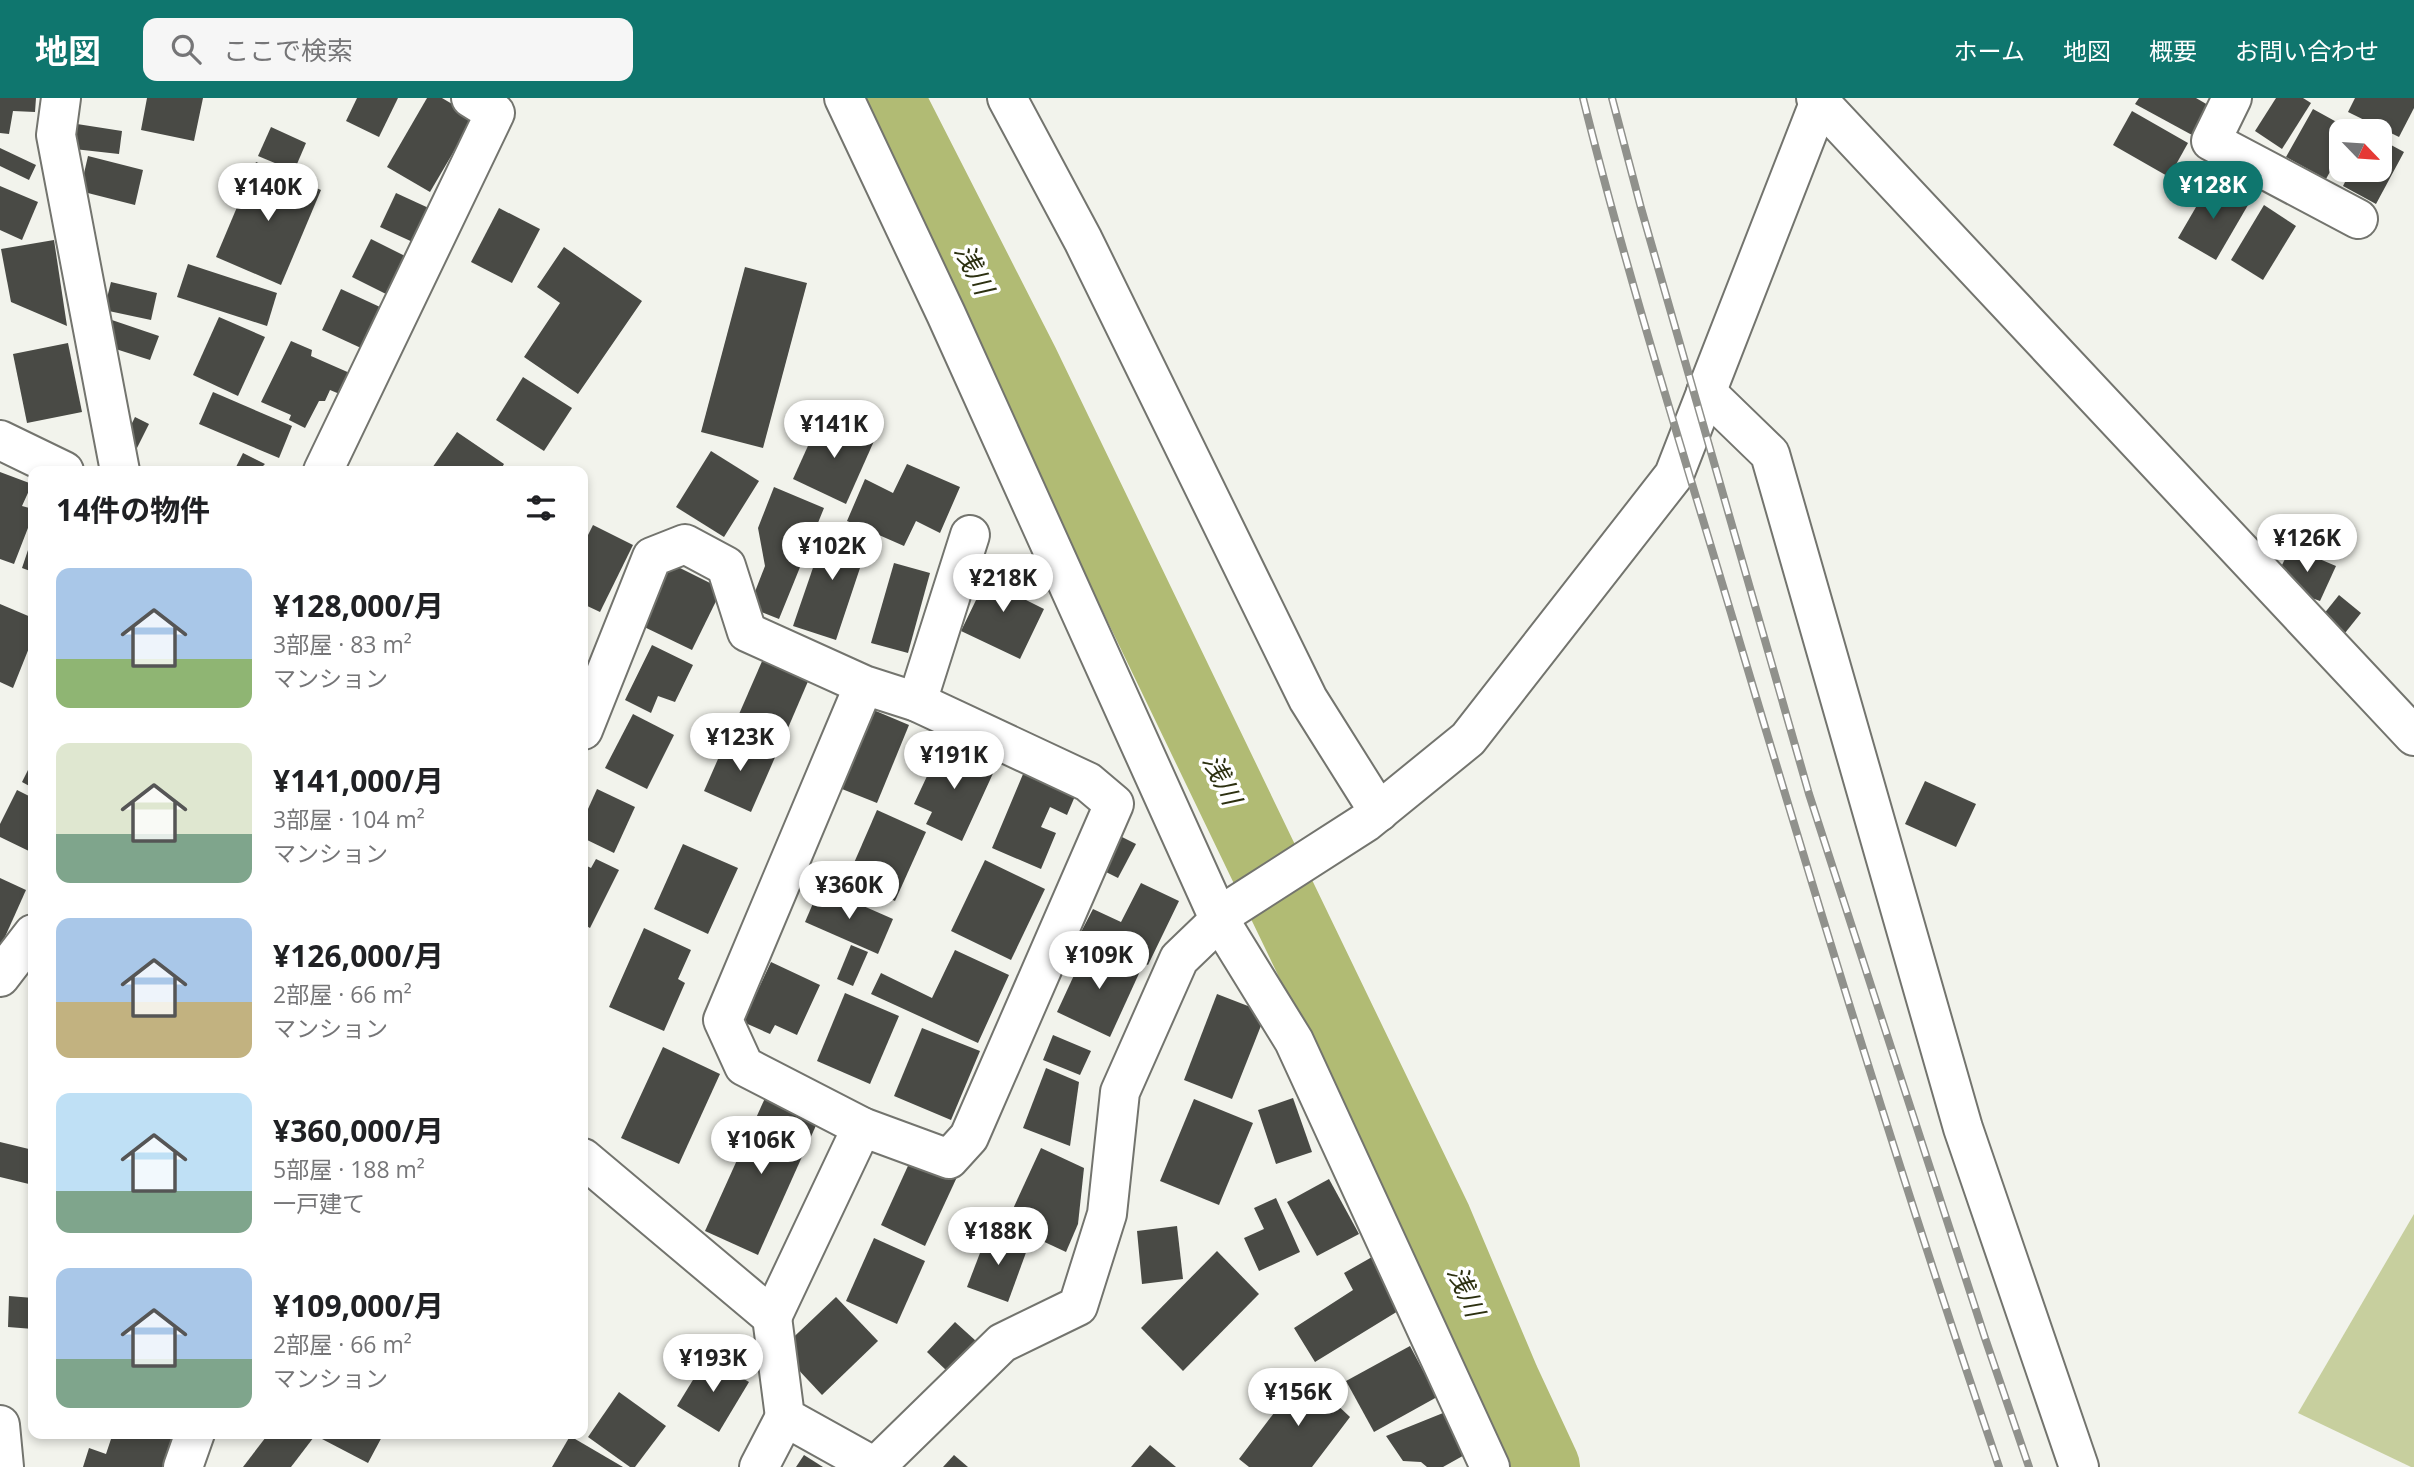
<!DOCTYPE html>
<html lang="ja">
<head>
<meta charset="utf-8">
<style>
	:root { --surface:#fff; --page:#f6f6f6; --text:#202124; --muted:#757577; --accent:#0f766e }
	body { margin:0; font-family:"Open Sans","Noto Sans JP",sans-serif; background:var(--page); color:var(--text); height:100vh; display:flex; flex-direction:column; font-size:26px; white-space:nowrap }
	* { box-sizing:border-box; margin:0 }
	p { font-size:23px; color:var(--muted) }
	.icon { flex:none; width:38px; height:38px; fill:none; stroke:currentColor; stroke-width:2; stroke-linecap:round; stroke-linejoin:round }
	.map { position:relative; flex:1; overflow:hidden }
	.details { position:absolute; left:28px; top:368px; width:560px; height:973px; display:flex; flex-direction:column; background:var(--surface); border-radius:14px; box-shadow:0 4px 10px #0003 }
	.details>* { flex:none }
	.needle { width:46px; rotate:115deg }
	.buttons { position:absolute; left:2329px; top:21px; display:grid; gap:14px }
	.buttons a { display:grid; place-items:center; width:63px; height:63px; border-radius:14px; background:var(--surface); box-shadow:0 4px 10px #0003; font-size:35px }
	.price { position:absolute; translate:-50% -60px; padding:0 16px; border-radius:24px; background:#fff; color:#222; font-size:23px; line-height:46px; filter:drop-shadow(0 2px 4px #0008) }
	.price::after { content:''; position:absolute; left:50%; top:42px; width:21px; height:16px; margin-left:-10px; background:inherit; clip-path:polygon(0 0,100% 0,50% 100%) }
	.price.on { background:var(--accent); color:#fff }
	ul { padding:0; list-style:none }
	li { display:flex; align-items:center; gap:21px; height:175px; padding:0 28px }
	li span { display:grid; place-items:center; flex:none; width:196px; height:140px; border-radius:14px; color:#555 }
	li>.icon { margin-inline-start:auto }
	span .icon { width:84px; height:84px; fill:#fffc; stroke-width:1 }
	li b { font-size:30px }
	h2 { display:flex; justify-content:space-between; align-items:center; height:84px; padding:0 28px; font-size:30px }
	header { display:flex; align-items:center; gap:42px; box-sizing:border-box; height:98px; padding:0 35px; background:var(--accent); color:#fff }
	header strong { font-size:33px }
	nav { display:flex; gap:38px; margin-inline-start:auto; font-size:24px }
	.search { width:490px; height:63px; background:var(--page); display:flex; align-items:center; gap:18px; box-sizing:border-box; padding:0 24px; border-radius:14px; color:var(--muted); font-size:26px }
	.map>svg:first-child { display:block }
	.green { fill:#c7cf9e }
	.lines { fill:none; stroke-linecap:round; stroke-linejoin:round }
	.river { stroke:#b1bb74; stroke-width:72 }
	.building { fill:#494a45 }
	.minor-casing { stroke:#73746e; stroke-width:42 }
	.minor { stroke:#fff; stroke-width:38 }
	.rail-casing { stroke:#90918c; stroke-width:8 }
	.rail { stroke:#fff; stroke-width:5; stroke-dasharray:16; stroke-linecap:butt }
	.labels { text-anchor:middle; dominant-baseline:central; stroke-width:7; stroke-linejoin:round; paint-order:stroke }
	.water-label { font-size:26px; font-style:italic; fill:#2c3010; stroke:#fff }
</style>
</head>
<body>
<header>
<strong>地図</strong>
<div class="search"><svg class="icon" aria-label="search" viewBox="0 0 24 24"><circle cx="10" cy="10" r="6"/><path d="M15 15l6 6"/></svg>ここで検索</div>
<nav><a>ホーム</a><a>地図</a><a>概要</a><a>お問い合わせ</a></nav>
</header>
<div class="map">
<svg width="2414" height="1369" viewBox="0 0 2414 1369">
	<rect width="100%" height="100%" fill="#f2f3ec"/>
	<path class="green" d="M2414,1116V1369H2411L2298,1315Z"/>
	<g class="lines">
		<path class="river" d="M888,0L1023,265L1436,1122L1504,1283L1544,1369"/>
	</g>
	<g class="building">
		<path d="M0,0H36L35,14L13,13L9,36L0,35Z"/>
		<path d="M147,0H203L194,43L141,32Z"/>
		<path d="M357,0H398L379,39L346,23Z"/>
		<path d="M427,0H442L474,19L430,94L387,69Z"/>
		<path d="M2139,0H2196L2208,7L2192,37L2135,6Z"/>
		<path d="M2276,0H2303L2311,5L2282,51L2255,33Z"/>
		<path d="M2355,0H2414V10L2399,39L2348,14Z"/>
		<path d="M2313,11L2353,33H2342V52L2326,81L2286,59Z"/>
		<path d="M2132,13L2188,45L2169,79L2113,47Z"/>
		<path d="M77,26L122,33L119,56L74,51Z"/>
		<path d="M271,29L306,45L294,73L258,58Z"/>
		<path d="M2380,41L2404,54L2376,106L2343,88L2351,72H2380Z"/>
		<path d="M0,50L36,67L29,82L0,68Z"/>
		<path d="M88,58L143,72L135,107L80,93Z"/>
		<path d="M256,64L321,92L281,187L216,159Z"/>
		<path d="M2210,85L2248,107L2216,162L2178,140Z"/>
		<path d="M0,88L38,104L22,142L0,132Z"/>
		<path d="M396,95L433,112L417,146L380,129Z"/>
		<path d="M2264,107L2296,128L2263,182L2231,162Z"/>
		<path d="M499,110L540,131L512,185L471,164Z"/>
		<path d="M371,141L409,160L390,198L352,179Z"/>
		<path d="M54,142L67,228L11,204L1,151Z"/>
		<path d="M564,149L642,203L578,296L524,259L560,205L537,189Z"/>
		<path d="M188,166L277,195L267,228L177,199Z"/>
		<path d="M745,169L807,185L763,350L701,334Z"/>
		<path d="M111,184L157,195L151,222L104,212Z"/>
		<path d="M341,191L380,209L361,250L322,232Z"/>
		<path d="M219,219L265,239L238,298L193,277Z"/>
		<path d="M106,220L159,238L150,262L97,245Z"/>
		<path d="M291,243L312,252L311,258L352,276L342,297L330,292L325,303H319L305,330L289,322L291,317L261,304Z"/>
		<path d="M68,245L82,314L27,325L13,256Z"/>
		<path d="M523,279L572,310L544,353L496,322Z"/>
		<path d="M213,294L292,328L279,360L199,326Z"/>
		<path d="M135,319L149,326L133,358L119,352Z"/>
		<path d="M821,319L874,343L846,406L793,381Z"/>
		<path d="M457,334L504,366L500,373H430Z"/>
		<path d="M711,353L759,383L724,439L676,409Z"/>
		<path d="M243,355L265,366L260,371L264,373H234Z"/>
		<path d="M907,366L960,389L940,435L916,423L904,448L847,423L865,381L893,395Z"/>
		<path d="M0,374L32,386L22,408L33,411V417L14,466L0,461Z"/>
		<path d="M774,389L824,410L779,521L749,509L765,468L758,430Z"/>
		<path d="M828,426L870,440L836,542L793,528Z"/>
		<path d="M593,427L633,447L600,514L583,506V447Z"/>
		<path d="M33,437V474L22,470Z"/>
		<path d="M2291,449L2336,468L2320,503L2295,494L2279,473Z"/>
		<path d="M668,464L722,491L692,552L638,526Z"/>
		<path d="M894,465L930,475L908,555L871,545Z"/>
		<path d="M993,467L1023,482L1016,497L1044,511L1020,561L961,533Z"/>
		<path d="M2339,497L2361,515L2345,535L2323,517Z"/>
		<path d="M0,506L33,520V540L13,590L0,584Z"/>
		<path d="M652,547L693,567L675,604L658,598L651,615L625,602Z"/>
		<path d="M763,561L809,581L779,651L733,630Z"/>
		<path d="M864,608L909,627L877,705L832,687Z"/>
		<path d="M633,616L674,637L647,691L605,670Z"/>
		<path d="M729,636L776,657L751,714L704,693Z"/>
		<path d="M942,646L995,671L962,743L926,726L932,714L914,706Z"/>
		<path d="M33,662V690L22,684Z"/>
		<path d="M1026,669L1078,691L1067,717L1050,709L1041,729L1056,735L1041,771L992,750Z"/>
		<path d="M1925,683L1976,706L1956,749L1905,726Z"/>
		<path d="M597,691L635,709L614,755L583,740V722Z"/>
		<path d="M17,692L33,700V755L0,739V726Z"/>
		<path d="M877,712L926,734L895,803L847,781Z"/>
		<path d="M1118,737L1136,746L1118,780L1100,771Z"/>
		<path d="M683,746L738,770L708,836L654,811Z"/>
		<path d="M596,761L619,772L590,830L583,826V766L591,770Z"/>
		<path d="M985,762L1045,791L1011,862L951,833Z"/>
		<path d="M0,780L26,792L0,850Z"/>
		<path d="M1141,785L1179,803L1148,867L1081,834L1093,811L1121,824Z"/>
		<path d="M820,789L893,821L878,856L805,824Z"/>
		<path d="M644,830L691,852L678,881L685,885L664,933L609,909Z"/>
		<path d="M851,847L868,854L853,888L837,881Z"/>
		<path d="M1088,847L1141,871L1110,939L1057,914Z"/>
		<path d="M955,852L1009,877L978,945L871,896L881,875L932,900Z"/>
		<path d="M771,864L820,887L797,937L775,927L770,936L743,924Z"/>
		<path d="M845,895L899,918L870,986L817,963Z"/>
		<path d="M1217,896L1266,915L1232,1001L1184,982Z"/>
		<path d="M922,930L980,953L951,1022L894,998Z"/>
		<path d="M1053,937L1091,953L1080,977L1043,962Z"/>
		<path d="M663,949L720,976L679,1066L621,1040Z"/>
		<path d="M1046,970L1079,984L1070,1048L1023,1030Z"/>
		<path d="M765,1000L818,1023L758,1157L705,1133Z"/>
		<path d="M1293,1000L1312,1054L1276,1066L1258,1012Z"/>
		<path d="M1194,1001L1253,1025L1219,1107L1160,1083Z"/>
		<path d="M0,1044L33,1052V1087L0,1079Z"/>
		<path d="M1041,1050L1084,1070L1078,1126L1066,1154L1006,1126Z"/>
		<path d="M912,1059L957,1079L925,1148L881,1127Z"/>
		<path d="M1329,1081L1359,1136L1317,1158L1287,1104Z"/>
		<path d="M1276,1100L1300,1154L1259,1173L1244,1140L1264,1131L1254,1110Z"/>
		<path d="M1177,1128L1183,1181L1142,1186L1137,1133Z"/>
		<path d="M988,1134L1028,1149L1008,1204L967,1189Z"/>
		<path d="M874,1140L925,1163L897,1226L846,1203Z"/>
		<path d="M1217,1153L1259,1196L1183,1273L1141,1230Z"/>
		<path d="M1372,1159L1403,1210L1315,1264L1294,1230L1353,1192L1344,1175Z"/>
		<path d="M9,1198L33,1200V1231L8,1229Z"/>
		<path d="M836,1199L878,1243L822,1297L780,1252Z"/>
		<path d="M955,1224L976,1243L948,1274L927,1254Z"/>
		<path d="M1410,1248L1437,1299L1374,1334L1346,1283Z"/>
		<path d="M707,1259L749,1284L719,1334L677,1308Z"/>
		<path d="M1305,1274L1339,1298L1333,1303L1350,1319L1312,1369H1249L1239,1361Z"/>
		<path d="M619,1294L666,1328L635,1369H630L588,1339Z"/>
		<path d="M1448,1313L1468,1355L1443,1369H1427L1421,1364L1403,1363L1386,1338Z"/>
		<path d="M113,1335H176L166,1369H83L89,1350L106,1356Z"/>
		<path d="M269,1335H317L291,1369H243Z"/>
		<path d="M325,1335H384L368,1365L322,1341Z"/>
		<path d="M570,1338L623,1369H552Z"/>
		<path d="M1150,1347L1176,1369H1131Z"/>
		<path d="M804,1357L823,1369H796Z"/>
		<path d="M954,1357L968,1369H943Z"/>
	</g>
	<g class="lines">
		<defs>
			<g id="minor">
				<path d="M61,0L56,37L120,373"/>
				<path d="M844,0L946,216L1220,823L1294,943L1490,1369"/>
				<path d="M1007,0L1083,142L1308,601L1379,714"/>
				<path d="M1816,0L2414,638"/>
				<path d="M2232,0L2211,43L2358,121"/>
				<path d="M1706,294L1770,356L1963,1030L2079,1369"/>
				<path d="M0,342L64,373"/>
				<path d="M323,373L495,15L471,0"/>
				<path d="M917,604L970,437"/>
				<path d="M583,632L652,459L685,446L726,468L747,534L864,587L917,604L1088,684L1114,706L969,1039L949,1061L862,1029L744,968L723,922L864,587"/>
				<path d="M0,879L33,836"/>
				<path d="M583,1060L772,1219L785,1319L875,1369"/>
				<path d="M772,1219L862,1029"/>
				<path d="M0,1327L4,1369"/>
				<path d="M183,1369L195,1335"/>
				<path d="M759,1369L785,1319"/>
				<path d="M875,1369L1002,1245L1078,1208L1107,1116L1120,994L1179,861L1232,810L1366,724L1468,641L1674,377L1821,0"/>
			</g>
		</defs>
		<use href="#minor" class="minor-casing"/>
		<use href="#minor" class="minor"/>
		<defs>
			<g id="rail">
				<path d="M1583,0C1627,177 1682,351 1734,525C1818,808 1904,1090 1999,1369"/>
				<path d="M1612,0L1641,110L1809,696L1985,1240L2029,1369"/>
			</g>
		</defs>
		<use href="#rail" class="rail-casing"/>
		<use href="#rail" class="rail"/>
	</g>
	<g class="labels">
		<g class="water-label">
			<text transform="translate(975 171) rotate(63)">浅川</text>
			<text transform="translate(1223 681) rotate(64)">浅川</text>
			<text transform="translate(1467 1193) rotate(66)">浅川</text>
		</g>
	</g>
</svg>
<div class="buttons">
<a><svg class="needle" viewBox="-14 -14 28 28"><path d="M0-13l5 13h-10z" fill="#e53935"/><path d="M0 13l5-13h-10z" fill="#757577"/></svg></a>
</div>
<b class="price on" style="left:2213px;top:123px">¥128K</b>
<b class="price" style="left:268px;top:125px">¥140K</b>
<b class="price" style="left:834px;top:362px">¥141K</b>
<b class="price" style="left:2307px;top:476px">¥126K</b>
<b class="price" style="left:832px;top:484px">¥102K</b>
<b class="price" style="left:1003px;top:516px">¥218K</b>
<b class="price" style="left:740px;top:675px">¥123K</b>
<b class="price" style="left:954px;top:693px">¥191K</b>
<b class="price" style="left:849px;top:823px">¥360K</b>
<b class="price" style="left:1099px;top:893px">¥109K</b>
<b class="price" style="left:761px;top:1078px">¥106K</b>
<b class="price" style="left:998px;top:1169px">¥188K</b>
<b class="price" style="left:713px;top:1296px">¥193K</b>
<b class="price" style="left:1298px;top:1330px">¥156K</b>
<section class="details">
<h2>14件の物件<svg class="icon" aria-label="filters" viewBox="0 0 24 24"><path d="M4 7h16M4 17h16"/><circle cx="9" cy="7" r="2"/><circle cx="15" cy="17" r="2"/></svg></h2>
<ul>
<li><span style="background:linear-gradient(#a9c7e8 65%,#8fb573 0)"><svg class="icon" aria-label="home" viewBox="0 0 24 24"><path d="M3 11l9-7 9 7M6 9v11h12V9"/></svg></span><div><b>¥128,000/月</b><p>3部屋 · 83 m²</p><p>マンション</p></div></li>
<li><span style="background:linear-gradient(#dfe7d0 65%,#7fa58c 0)"><svg class="icon" aria-label="home" viewBox="0 0 24 24"><path d="M3 11l9-7 9 7M6 9v11h12V9"/></svg></span><div><b>¥141,000/月</b><p>3部屋 · 104 m²</p><p>マンション</p></div></li>
<li><span style="background:linear-gradient(#a9c7e8 60%,#c2b280 0)"><svg class="icon" aria-label="home" viewBox="0 0 24 24"><path d="M3 11l9-7 9 7M6 9v11h12V9"/></svg></span><div><b>¥126,000/月</b><p>2部屋 · 66 m²</p><p>マンション</p></div></li>
<li><span style="background:linear-gradient(#bfe0f5 70%,#7fa58c 0)"><svg class="icon" aria-label="home" viewBox="0 0 24 24"><path d="M3 11l9-7 9 7M6 9v11h12V9"/></svg></span><div><b>¥360,000/月</b><p>5部屋 · 188 m²</p><p>一戸建て</p></div></li>
<li><span style="background:linear-gradient(#a9c7e8 65%,#7fa58c 0)"><svg class="icon" aria-label="home" viewBox="0 0 24 24"><path d="M3 11l9-7 9 7M6 9v11h12V9"/></svg></span><div><b>¥109,000/月</b><p>2部屋 · 66 m²</p><p>マンション</p></div></li>
</ul>
</section>
</div>
</body>
</html>
